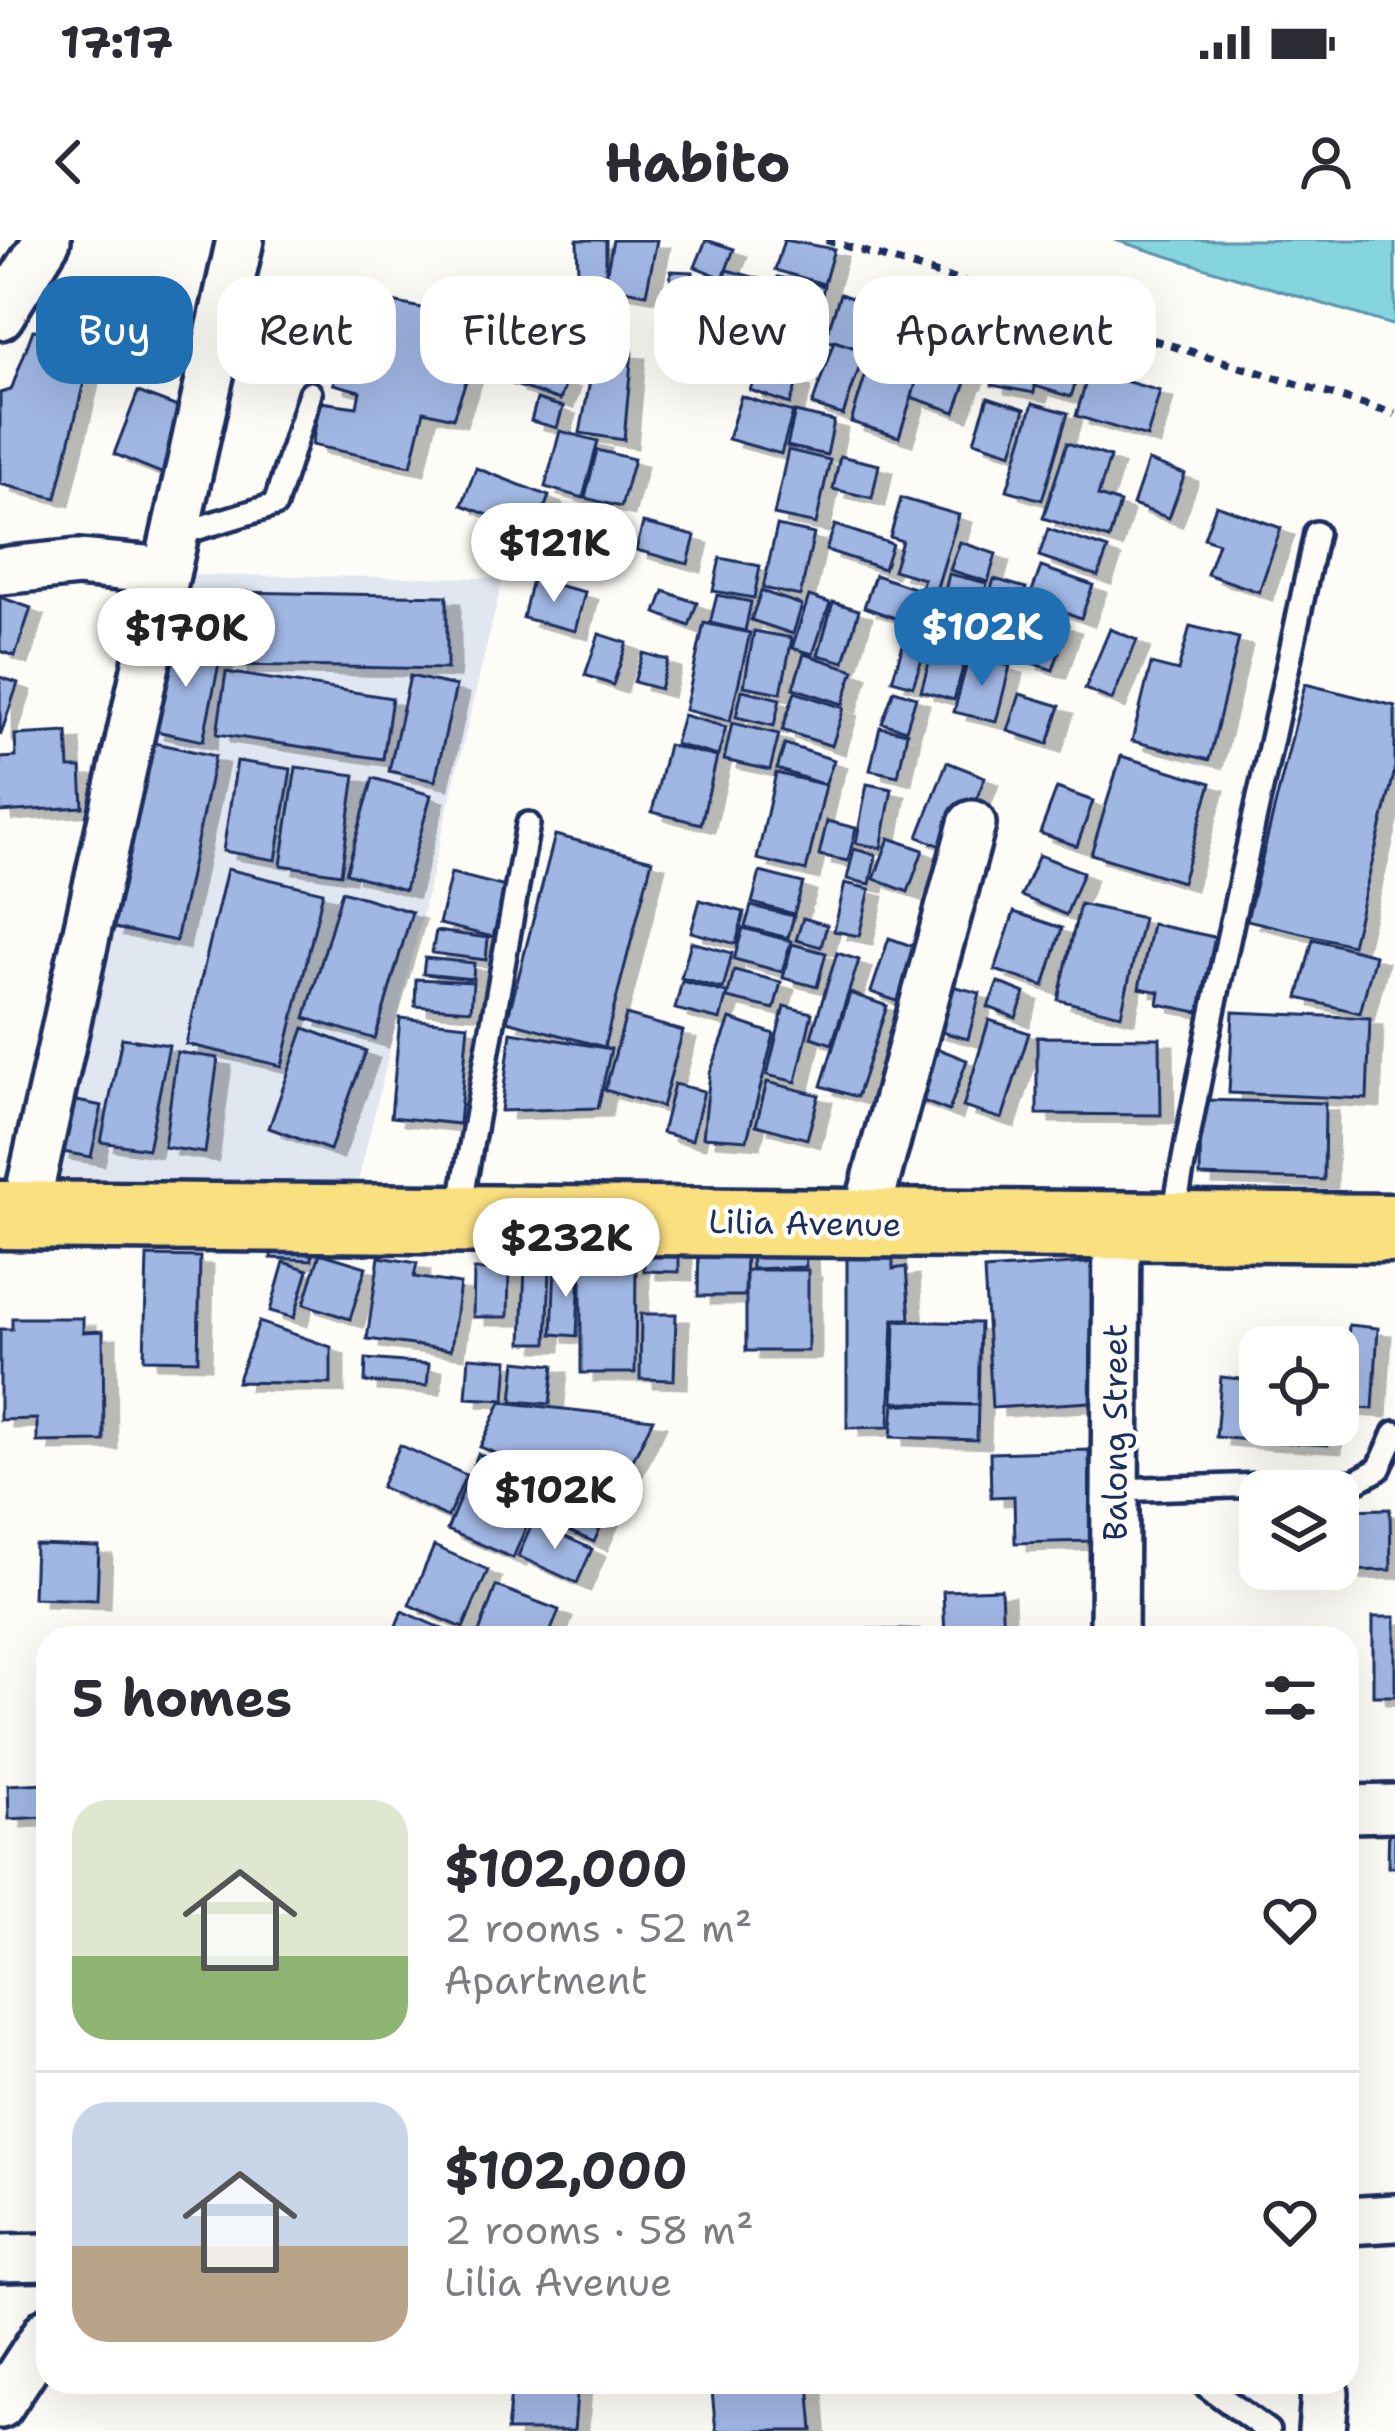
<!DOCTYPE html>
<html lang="en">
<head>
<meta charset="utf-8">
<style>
	:root { --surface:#fff; --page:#f7f7f7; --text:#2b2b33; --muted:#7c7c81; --line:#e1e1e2; --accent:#1f6fb2 }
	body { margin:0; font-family:"Shantell Sans",sans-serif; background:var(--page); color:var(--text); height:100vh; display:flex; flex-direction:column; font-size:45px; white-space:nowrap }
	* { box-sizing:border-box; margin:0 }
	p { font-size:39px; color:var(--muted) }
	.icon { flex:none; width:66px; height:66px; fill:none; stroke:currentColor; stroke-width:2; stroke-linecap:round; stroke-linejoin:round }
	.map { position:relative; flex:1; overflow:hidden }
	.drawer { position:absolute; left:36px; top:1386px; width:1323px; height:768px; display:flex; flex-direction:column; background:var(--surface); border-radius:36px; box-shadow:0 12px 48px #0002 }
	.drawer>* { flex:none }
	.top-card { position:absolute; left:36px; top:36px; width:1323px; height:108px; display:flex; gap:24px }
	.tools { position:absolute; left:1239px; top:1086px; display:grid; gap:24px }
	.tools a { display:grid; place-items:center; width:120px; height:120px; border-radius:24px; background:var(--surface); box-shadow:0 12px 48px #0002; font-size:60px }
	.price { position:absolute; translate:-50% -102px; padding:0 27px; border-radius:42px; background:#fff; color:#222; font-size:39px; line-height:78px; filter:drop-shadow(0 3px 6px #0008) }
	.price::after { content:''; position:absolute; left:50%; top:72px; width:36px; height:27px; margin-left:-18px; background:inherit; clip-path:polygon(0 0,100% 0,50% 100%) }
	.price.on { background:var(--accent); color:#fff }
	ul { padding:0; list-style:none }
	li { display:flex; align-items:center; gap:36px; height:300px; padding:0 36px }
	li+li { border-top:3px solid var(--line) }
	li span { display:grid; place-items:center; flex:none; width:336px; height:240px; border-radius:36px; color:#555 }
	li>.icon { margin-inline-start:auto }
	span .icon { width:144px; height:144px; fill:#fffc; stroke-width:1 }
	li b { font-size:51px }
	h2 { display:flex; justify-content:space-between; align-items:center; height:144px; padding:0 36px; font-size:51px }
	.pill { padding:0 42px; border-radius:36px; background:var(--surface); box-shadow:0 12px 48px #0002; font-size:42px; line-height:108px }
	.pill.on { background:var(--accent); color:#fff }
	.status { display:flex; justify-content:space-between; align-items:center; height:84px; padding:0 60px; background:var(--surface); direction:ltr }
	.status svg { height:33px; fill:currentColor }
	header { display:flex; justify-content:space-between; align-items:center; height:156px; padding:0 36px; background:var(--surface); font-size:54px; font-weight:700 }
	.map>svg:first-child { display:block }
	.built { fill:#e1e7f1 }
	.water { fill:#85d5df; stroke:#5b93ab; stroke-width:3 }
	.building { fill:#a0b6e3; stroke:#1b2f5e; stroke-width:3; filter:url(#shadow) }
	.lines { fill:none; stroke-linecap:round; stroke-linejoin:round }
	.service-casing { stroke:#1b2f5e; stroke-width:30 }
	.minor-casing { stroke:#1b2f5e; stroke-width:54 }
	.trunk-casing { stroke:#1b2f5e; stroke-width:75 }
	.path { stroke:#1b2f5e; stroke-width:8; stroke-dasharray:9 9; stroke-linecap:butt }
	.service { stroke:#fdfcf7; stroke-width:21 }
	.minor { stroke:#fdfcf7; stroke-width:45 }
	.trunk { stroke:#fbe080; stroke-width:66 }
	.labels { text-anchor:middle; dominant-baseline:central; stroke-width:9; stroke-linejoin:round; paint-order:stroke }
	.street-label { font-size:33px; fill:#1b2f5e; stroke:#fdfcf7 }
</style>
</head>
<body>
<div class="status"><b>17:17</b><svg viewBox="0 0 49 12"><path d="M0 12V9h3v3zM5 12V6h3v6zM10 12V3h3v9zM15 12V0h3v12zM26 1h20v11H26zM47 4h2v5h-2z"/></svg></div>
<header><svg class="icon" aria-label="back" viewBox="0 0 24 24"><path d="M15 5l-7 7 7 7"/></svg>Habito<svg class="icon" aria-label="person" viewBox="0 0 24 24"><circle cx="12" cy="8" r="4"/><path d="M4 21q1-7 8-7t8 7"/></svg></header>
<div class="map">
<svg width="1395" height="2191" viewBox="0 0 1395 2191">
	<defs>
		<filter id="shadow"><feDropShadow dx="13" dy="8" stdDeviation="0" flood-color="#0004"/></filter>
	</defs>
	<rect width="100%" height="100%" fill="#fdfcf7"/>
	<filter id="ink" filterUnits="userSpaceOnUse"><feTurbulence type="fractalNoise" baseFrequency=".00833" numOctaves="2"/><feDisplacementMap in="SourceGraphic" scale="24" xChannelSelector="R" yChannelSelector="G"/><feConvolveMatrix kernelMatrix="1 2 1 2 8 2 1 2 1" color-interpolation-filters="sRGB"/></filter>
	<g filter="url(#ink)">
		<path class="built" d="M176,335L503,338L358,942L46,937Z"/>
		<path class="water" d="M1115,0H1395V86Z"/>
		<g class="building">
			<path d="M577,0H606V33L578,34Z"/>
			<path d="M613,0H657L646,54L604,46Z"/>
			<path d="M706,0L734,9L723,38L695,27Z"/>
			<path d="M784,0L834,9L824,44L775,30Z"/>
			<path d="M727,30L761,39L753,70L718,62Z"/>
			<path d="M671,31L693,32L691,67L669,65Z"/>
			<path d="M778,37L824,46L815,87L770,77Z"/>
			<path d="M872,45L914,58L908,76L866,63Z"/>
			<path d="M348,53L446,73L433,125L470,130L453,178L424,171L411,226L312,205L320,162L357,167L360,151L333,144L342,109L367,114L372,94L338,91Z"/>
			<path d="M840,54L874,66L859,111L825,100Z"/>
			<path d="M535,61L603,79L594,108L527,90Z"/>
			<path d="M695,68L727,73L718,128L686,123Z"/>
			<path d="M874,69L925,82L918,109L867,96Z"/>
			<path d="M33,90L95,96L56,258L0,244V153L11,150Z"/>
			<path d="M1002,90L1044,97L1034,153L992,145Z"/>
			<path d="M1052,94L1087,105L1071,157L1035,146Z"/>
			<path d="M834,101L865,111L843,175L812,165Z"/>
			<path d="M929,102L976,115L969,140L922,127Z"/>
			<path d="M596,109L632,111L624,200L580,193Z"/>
			<path d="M520,124L567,141L560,160L512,144Z"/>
			<path d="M759,126L798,140L790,164L750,150Z"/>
			<path d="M918,126L966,142L955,172L908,156Z"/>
			<path d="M868,127L916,143L899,197L851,182Z"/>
			<path d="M1089,131L1160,151L1147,197L1076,176Z"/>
			<path d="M138,152L191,172L166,235L114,214Z"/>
			<path d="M741,156L793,172L781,214L728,199Z"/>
			<path d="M988,157L1025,169L1012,213L974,201Z"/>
			<path d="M537,159L563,167L557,188L531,181Z"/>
			<path d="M1033,163L1068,173L1042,260L1007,250Z"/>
			<path d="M795,172L834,181L827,215L787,206Z"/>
			<path d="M560,191L598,201L583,258L545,247Z"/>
			<path d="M1067,203L1110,217L1098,256L1120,263L1109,299L1043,278Z"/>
			<path d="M597,210L634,219L621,267L585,258Z"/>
			<path d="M788,210L830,220L816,284L774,275Z"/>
			<path d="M840,216L879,225L872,258L833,249Z"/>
			<path d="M1148,221L1185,234L1169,278L1133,265Z"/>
			<path d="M476,228L549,256L535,293L462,265Z"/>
			<path d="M901,258L959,275L927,380L913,376L924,339L893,330L902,301L890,297Z"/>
			<path d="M1216,265L1281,288L1259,352L1207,334L1218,303L1204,298Z"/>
			<path d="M643,283L695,296L688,324L636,310Z"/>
			<path d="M835,285L892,304L884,329L826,310Z"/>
			<path d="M777,286L814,294L800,356L763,348Z"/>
			<path d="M1048,289L1108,309L1098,336L1039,316Z"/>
			<path d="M960,302L996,314L988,342L950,330Z"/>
			<path d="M720,318L760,326L754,358L713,351Z"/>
			<path d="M1041,327L1093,345L1081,378L1029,359Z"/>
			<path d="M949,334L987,343L972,406L934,397Z"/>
			<path d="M875,335L916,349L903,381L864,367Z"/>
			<path d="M532,339L585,352L575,391L523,378Z"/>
			<path d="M994,339L1026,348L1007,414L975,405Z"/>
			<path d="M664,351L697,363L689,386L656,373Z"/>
			<path d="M761,351L802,365L793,394L751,380Z"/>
			<path d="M236,352L447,356V429L235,425Z"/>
			<path d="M717,355L751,362L745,391L710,383Z"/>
			<path d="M809,356L830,363L813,414L792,408Z"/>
			<path d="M0,357L31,368L15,416L0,411Z"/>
			<path d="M833,362L859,370L844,422L818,415Z"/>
			<path d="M1041,376L1068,385L1053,430L1026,421Z"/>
			<path d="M911,380L933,387L913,446L892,440Z"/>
			<path d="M704,383L750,393L730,481L685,470Z"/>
			<path d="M1190,386L1239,398L1209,520L1132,501L1151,424L1178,431Z"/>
			<path d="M1110,389L1137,400L1112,460L1085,449Z"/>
			<path d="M754,391L792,398L781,453L744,446Z"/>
			<path d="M599,394L627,403L613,445L585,435Z"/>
			<path d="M170,398L222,409L203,501L151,490Z"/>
			<path d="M933,408L966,417L954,460L921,451Z"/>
			<path d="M643,413L668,420L660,449L634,442Z"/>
			<path d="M804,414L854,430L843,464L793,448Z"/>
			<path d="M969,415L1010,426L996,482L954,472Z"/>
			<path d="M226,432L392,458L383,519L217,494Z"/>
			<path d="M410,436L456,446L435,541L389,531Z"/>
			<path d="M0,437L18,443L1,494L0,493Z"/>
			<path d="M1305,444L1395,466V530L1352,705L1247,680Z"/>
			<path d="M742,450L780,459L774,486L736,477Z"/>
			<path d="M894,450L916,457L906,490L882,483Z"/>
			<path d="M795,452L844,468L832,506L782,490Z"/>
			<path d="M1020,454L1060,466L1048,504L1008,491Z"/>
			<path d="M683,475L726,487L718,516L675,504Z"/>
			<path d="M732,483L779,494L770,530L724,520Z"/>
			<path d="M880,487L907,493L898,536L870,530Z"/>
			<path d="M67,492L69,528H81L83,567L0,572V518L16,517L15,495Z"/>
			<path d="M150,502L215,516L176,701L110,687Z"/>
			<path d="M785,504L834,520L825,545L777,529Z"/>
			<path d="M668,505L717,517L701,584L652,572Z"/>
			<path d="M1121,516L1211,543L1182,642L1091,614Z"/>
			<path d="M237,521L291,529L276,620L223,611Z"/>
			<path d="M947,522L985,537L956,612L918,597Z"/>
			<path d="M296,527L355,535L341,634L281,625Z"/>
			<path d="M776,533L826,545L806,631L757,619Z"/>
			<path d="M373,538L431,555L405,650L346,633Z"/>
			<path d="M867,544L892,549L881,608L856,603Z"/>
			<path d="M1057,548L1093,561L1077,606L1040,593Z"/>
			<path d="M827,581L856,588L848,621L819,615Z"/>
			<path d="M555,595L652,620L604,807L507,781Z"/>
			<path d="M889,598L923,610L908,652L874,639Z"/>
			<path d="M854,609L876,615L870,644L847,639Z"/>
			<path d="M1039,615L1083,632L1066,675L1021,656Z"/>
			<path d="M227,629L323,652L282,826L186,804Z"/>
			<path d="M760,632L803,643L794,674L752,663Z"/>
			<path d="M451,633L506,647L493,697L439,684Z"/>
			<path d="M845,643L870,649L859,696L834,691Z"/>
			<path d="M342,651L412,672L375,799L305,778Z"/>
			<path d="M700,660L744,672L736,704L691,692Z"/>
			<path d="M1080,664L1143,678L1121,775L1058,760Z"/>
			<path d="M751,666L794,676L788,698L745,687Z"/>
			<path d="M1014,672L1062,688L1044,746L995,730Z"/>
			<path d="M803,678L827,685L821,707L796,700Z"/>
			<path d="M1152,684L1219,698L1203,773L1158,764L1160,752L1139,748Z"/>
			<path d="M743,688L791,701L782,732L734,719Z"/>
			<path d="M436,691L488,698L486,720L432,713Z"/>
			<path d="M889,698L926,711L908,765L871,752Z"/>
			<path d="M1313,699L1375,715L1360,773L1298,758Z"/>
			<path d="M691,702L732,713L723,749L681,738Z"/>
			<path d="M792,704L826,713L817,747L783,738Z"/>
			<path d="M837,713L859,720L832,804L811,797Z"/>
			<path d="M425,718L474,723L473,739L423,734Z"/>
			<path d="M734,730L781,742L774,769L727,758Z"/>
			<path d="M416,739L473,742L471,770L415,766Z"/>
			<path d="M682,741L727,753L720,780L675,769Z"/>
			<path d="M998,742L1025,753L1016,778L988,767Z"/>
			<path d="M945,744L980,753L968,799L933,790Z"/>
			<path d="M850,753L887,766L857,857L821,846Z"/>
			<path d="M784,766L812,773L796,842L767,835Z"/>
			<path d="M1233,772L1370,778L1367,859L1229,853Z"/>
			<path d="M626,775L683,791L662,867L605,850Z"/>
			<path d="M400,778L468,785L459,884L391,877Z"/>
			<path d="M730,779L774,794L747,900L703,897L710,833Z"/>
			<path d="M989,780L1029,793L1002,879L963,867Z"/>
			<path d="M304,788L366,811L330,910L269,888Z"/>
			<path d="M511,792L611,809L598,868L501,871Z"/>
			<path d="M1037,797L1160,798L1161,875L1037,874Z"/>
			<path d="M122,798L169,805L148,909L101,902Z"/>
			<path d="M931,806L967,820L949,871L912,857Z"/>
			<path d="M177,812L218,818L205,913L164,907Z"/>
			<path d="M767,842L819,855L807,899L756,885Z"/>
			<path d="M674,844L704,851L692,900L662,893Z"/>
			<path d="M67,859L102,866L91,917L57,911Z"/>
			<path d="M1201,860L1325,863L1324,940L1200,936Z"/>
			<path d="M272,986L313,987L312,1020L271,1018Z"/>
			<path d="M523,986L555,990L552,1024L520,1021Z"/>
			<path d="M581,986H638V1021L581,1022Z"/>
			<path d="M804,988L806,1027L752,1029L750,989Z"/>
			<path d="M644,995H679V1032L644,1031Z"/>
			<path d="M699,1000H746L745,1056H698Z"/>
			<path d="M847,1005H893V1029L906,1027L910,1079H893L889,1187L847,1188Z"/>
			<path d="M320,1013L366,1027L350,1079L304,1064Z"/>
			<path d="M147,1016L200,1017L198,1120L144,1119Z"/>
			<path d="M379,1017L417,1023L414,1037L460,1044L451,1110L367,1099Z"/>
			<path d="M284,1022L308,1030L294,1078L270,1071Z"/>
			<path d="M1099,1022L1107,1161L992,1168L984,1030Z"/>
			<path d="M555,1025L580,1026L577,1096L552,1094Z"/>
			<path d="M581,1025H636L635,1133H581Z"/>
			<path d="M525,1026L550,1028L547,1103H522Z"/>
			<path d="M474,1030H509L508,1077H473Z"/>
			<rect x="746" y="1030" width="62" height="81"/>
			<path d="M641,1074H676L674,1140L640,1139Z"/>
			<path d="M12,1078H83V1092L103,1091L104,1201L37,1202V1179L0,1180V1089H12Z"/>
			<path d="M895,1081L980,1083L978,1165L893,1162Z"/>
			<path d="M259,1082L331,1107V1144L237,1142Z"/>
			<path d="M1349,1085L1378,1088L1373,1169L1343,1167Z"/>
			<path d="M469,1117L508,1120L505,1160L466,1158Z"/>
			<path d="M366,1119L429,1124L427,1146L365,1142Z"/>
			<path d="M516,1121L554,1125L550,1164L512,1161Z"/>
			<path d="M1221,1137L1260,1141L1259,1201L1216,1197Z"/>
			<path d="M501,1162L653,1179L613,1261L480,1207Z"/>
			<path d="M894,1164L978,1165L977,1200L891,1197Z"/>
			<path d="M1260,1183L1329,1185L1328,1205L1259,1201Z"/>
			<path d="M400,1205L466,1235L448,1277L381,1247Z"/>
			<path d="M1089,1210L1091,1301L1015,1303L1014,1256L991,1257L990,1213Z"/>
			<path d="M478,1214L545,1243L513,1318L447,1290Z"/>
			<path d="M554,1245L609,1268L594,1302L540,1279Z"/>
			<path d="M1390,1269L1391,1330L1325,1331L1338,1329V1270Z"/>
			<path d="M533,1282L592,1309L577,1343L518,1316Z"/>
			<path d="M35,1305L99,1307L97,1360L33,1358Z"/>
			<path d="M434,1306L488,1330L463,1388L409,1365Z"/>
			<path d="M496,1346L559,1370L548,1398L478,1395Z"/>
			<path d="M1001,1349L1003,1398H945L943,1351Z"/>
			<path d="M402,1371L454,1394L453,1398H391Z"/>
			<rect x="1373" y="1377" width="22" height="79"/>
			<path d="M870,1389L936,1391L935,1398H870Z"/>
			<path d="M45,1543L46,1577L9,1579L8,1545Z"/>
			<path d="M1389,1579H1395V1627H1388Z"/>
			<path d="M512,2142H578L574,2191H507Z"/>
			<path d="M711,2142H809L813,2191H716Z"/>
		</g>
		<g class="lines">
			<defs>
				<g id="service">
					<path d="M172,296L275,265L310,153"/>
					<path d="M459,974L528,584"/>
					<path d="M1173,980C1213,750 1269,522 1316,293"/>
					<path d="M1115,1250L1355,1242L1379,1229L1395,1193"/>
					<path d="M1201,2142L1268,2191"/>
				</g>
				<g id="minor">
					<path d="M0,76L47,0"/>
					<path d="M0,331L78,323L166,331"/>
					<path d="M24,976L240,0"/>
					<path d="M864,984L972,584"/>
					<path d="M1114,1398L1117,987"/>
					<path d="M1347,1569L1395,1568"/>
					<path d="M1347,1981L1395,1978"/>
					<path d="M0,2018L48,2017"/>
					<path d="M1320,2142L1325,2153L1322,2191"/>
					<path d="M0,2165L48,2091"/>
				</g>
				<path id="trunk" d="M0,975L1395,988"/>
			</defs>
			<use href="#service" class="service-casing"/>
			<use href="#minor" class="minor-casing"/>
			<use href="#trunk" class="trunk-casing"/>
			<path class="path" d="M826,0L1395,174"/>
			<use href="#service" class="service"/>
			<use href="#minor" class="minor"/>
			<use href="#trunk" class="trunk"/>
		</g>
	</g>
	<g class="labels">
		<g class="street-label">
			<text transform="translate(805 983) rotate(1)">Lilia Avenue</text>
			<text transform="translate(1115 1192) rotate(-90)">Balong Street</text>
		</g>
	</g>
</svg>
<div class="tools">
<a><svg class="icon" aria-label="locate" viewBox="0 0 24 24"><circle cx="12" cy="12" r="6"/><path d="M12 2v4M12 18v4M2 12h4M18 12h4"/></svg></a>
<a><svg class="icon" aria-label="layers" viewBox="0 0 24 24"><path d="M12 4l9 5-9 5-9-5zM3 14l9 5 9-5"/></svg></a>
</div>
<b class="price" style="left:554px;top:365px">$121K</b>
<b class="price on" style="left:982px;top:449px">$102K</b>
<b class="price" style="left:186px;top:450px">$170K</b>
<b class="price" style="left:566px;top:1060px">$232K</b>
<b class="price" style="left:555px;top:1312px">$102K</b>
<div class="top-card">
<a class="pill on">Buy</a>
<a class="pill">Rent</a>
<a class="pill">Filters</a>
<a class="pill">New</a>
<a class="pill">Apartment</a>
</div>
<section class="drawer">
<h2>5 homes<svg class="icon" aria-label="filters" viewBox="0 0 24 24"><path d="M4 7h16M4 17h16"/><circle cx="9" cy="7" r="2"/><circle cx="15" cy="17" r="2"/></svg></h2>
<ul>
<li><span style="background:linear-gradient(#dfe7d0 65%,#8fb573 0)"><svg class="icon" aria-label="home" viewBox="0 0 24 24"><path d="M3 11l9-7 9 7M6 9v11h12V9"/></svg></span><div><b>$102,000</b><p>2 rooms · 52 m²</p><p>Apartment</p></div><svg class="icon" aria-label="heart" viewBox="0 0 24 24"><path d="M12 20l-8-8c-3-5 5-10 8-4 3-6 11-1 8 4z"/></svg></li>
<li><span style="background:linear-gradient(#c9d6e8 60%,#b9a48a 0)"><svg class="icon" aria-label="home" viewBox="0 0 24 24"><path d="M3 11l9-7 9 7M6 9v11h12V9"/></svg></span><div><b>$102,000</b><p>2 rooms · 58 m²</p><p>Lilia Avenue</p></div><svg class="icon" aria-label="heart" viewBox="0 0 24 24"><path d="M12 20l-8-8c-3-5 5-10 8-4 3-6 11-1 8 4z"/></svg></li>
</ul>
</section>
</div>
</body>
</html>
